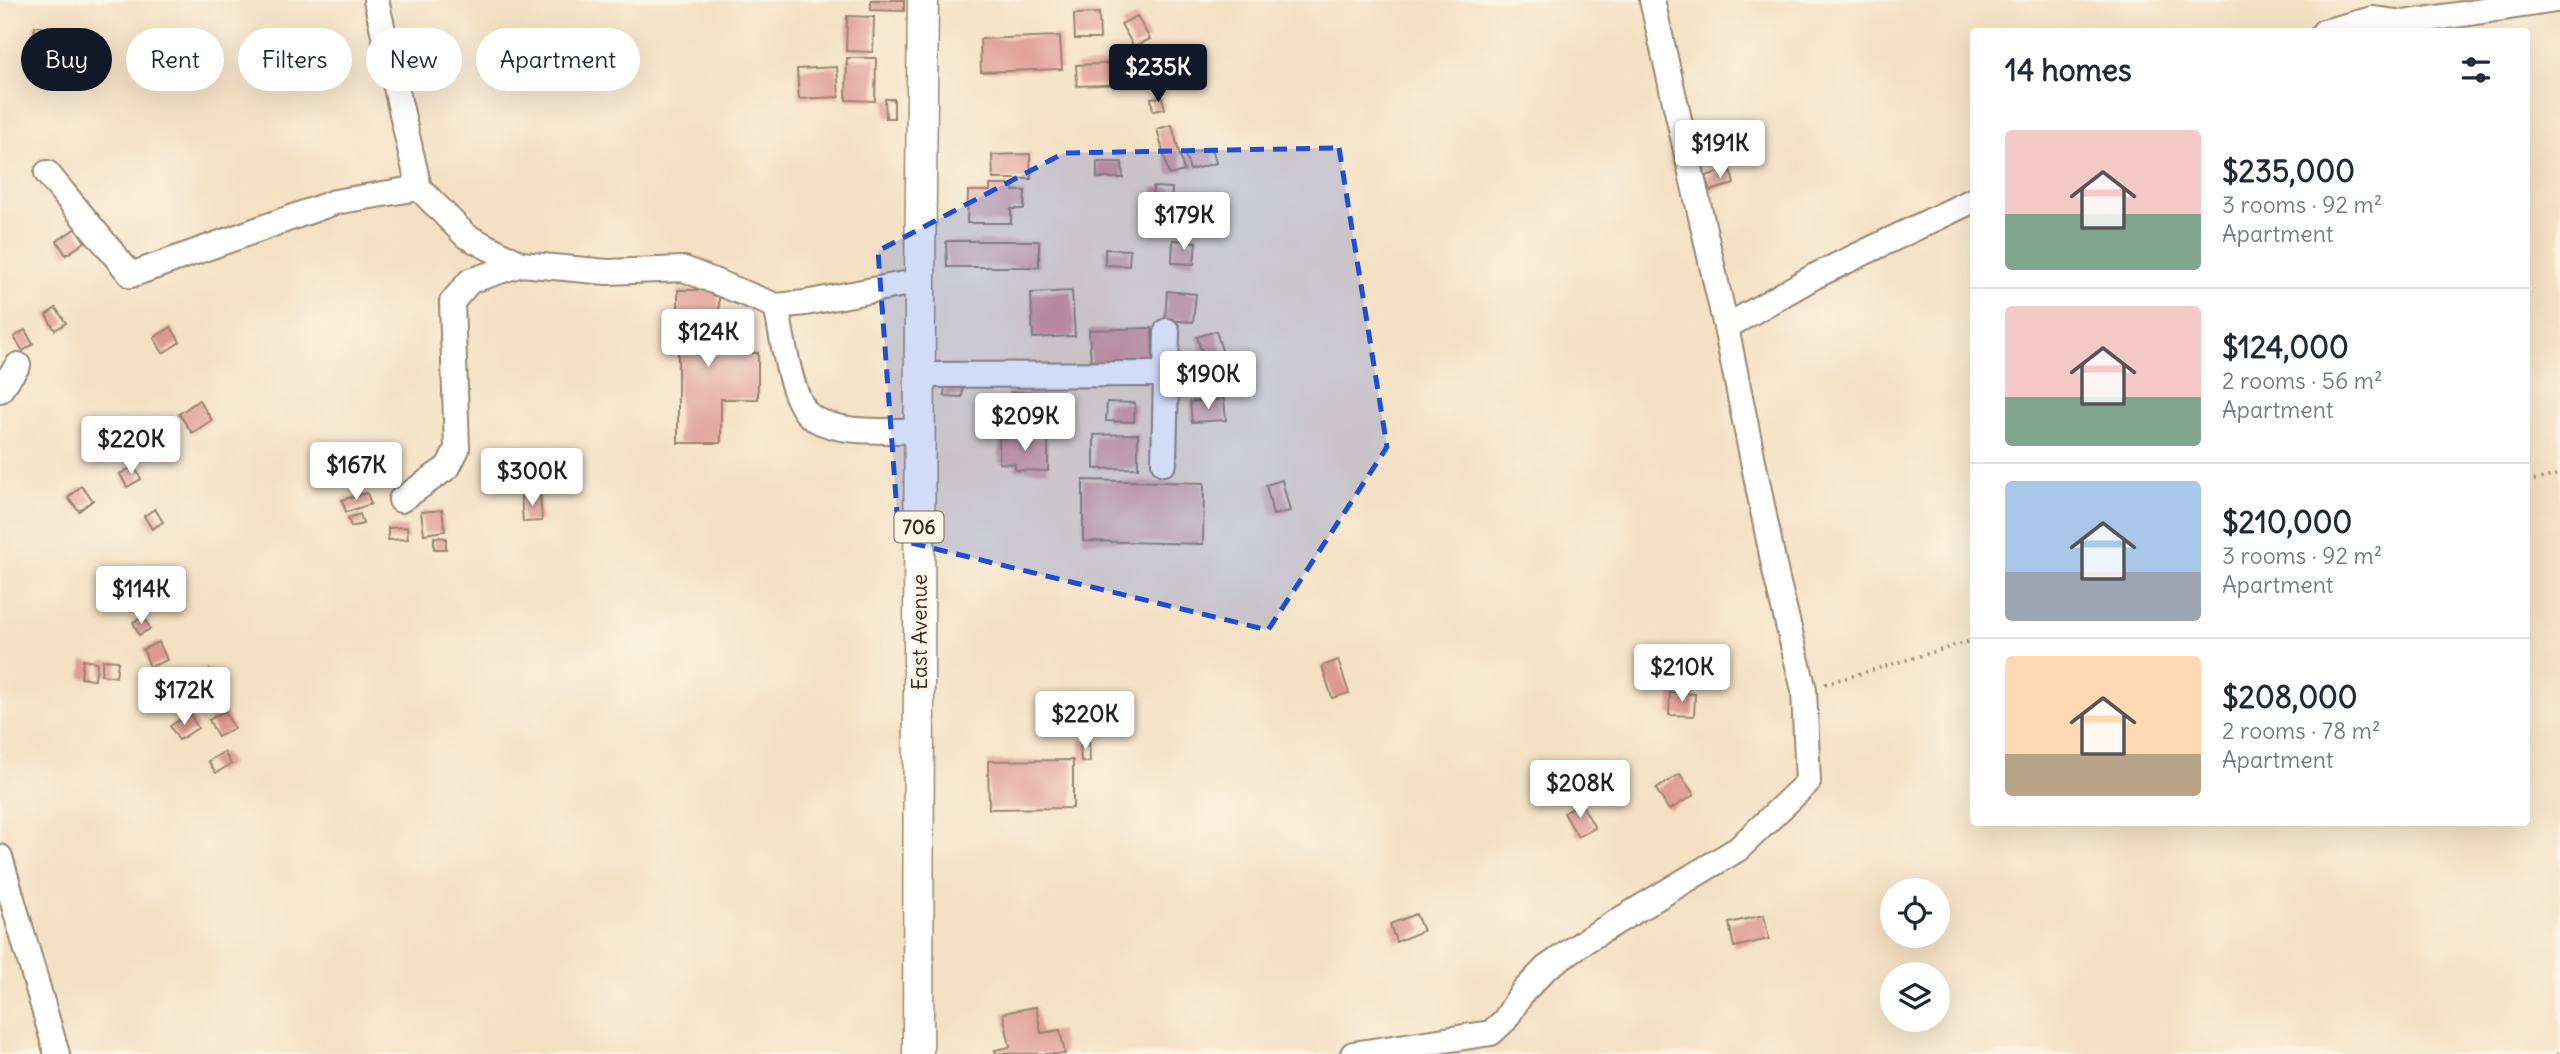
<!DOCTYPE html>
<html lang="en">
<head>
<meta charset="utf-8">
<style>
	:root { --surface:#fff; --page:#f2f2f3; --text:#1f2937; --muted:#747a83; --line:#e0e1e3; --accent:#111827 }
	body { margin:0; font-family:Delius,sans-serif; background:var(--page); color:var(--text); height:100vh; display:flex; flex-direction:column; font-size:26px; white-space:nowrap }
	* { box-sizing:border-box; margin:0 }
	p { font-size:23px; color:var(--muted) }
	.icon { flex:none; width:38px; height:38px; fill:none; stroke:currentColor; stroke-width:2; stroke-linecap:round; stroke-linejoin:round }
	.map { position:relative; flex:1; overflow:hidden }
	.details { position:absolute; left:1970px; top:28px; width:560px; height:798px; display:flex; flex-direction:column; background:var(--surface); border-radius:7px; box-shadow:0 7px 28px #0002 }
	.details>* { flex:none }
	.guide { position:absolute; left:21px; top:28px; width:665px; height:63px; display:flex; gap:14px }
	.fabs { position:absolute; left:1880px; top:878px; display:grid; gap:14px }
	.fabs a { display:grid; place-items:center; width:70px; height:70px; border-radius:50%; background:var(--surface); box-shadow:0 7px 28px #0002; font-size:35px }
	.price { position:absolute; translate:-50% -60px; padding:0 16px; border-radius:7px; background:#fff; color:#222; font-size:23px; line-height:46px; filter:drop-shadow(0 2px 4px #0008) }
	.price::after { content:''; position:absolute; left:50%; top:42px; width:21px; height:16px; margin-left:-10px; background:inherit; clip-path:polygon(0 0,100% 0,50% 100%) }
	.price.selected { background:var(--accent); color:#fff }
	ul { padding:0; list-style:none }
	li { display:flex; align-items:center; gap:21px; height:175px; padding:0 35px }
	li+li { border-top:2px solid var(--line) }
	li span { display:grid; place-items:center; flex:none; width:196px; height:140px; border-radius:7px; color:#555 }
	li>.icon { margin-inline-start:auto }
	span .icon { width:84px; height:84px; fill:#fffc; stroke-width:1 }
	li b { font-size:30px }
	h2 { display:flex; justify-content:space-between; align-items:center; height:84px; padding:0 35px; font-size:30px }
	.tag { padding:0 24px; border-radius:32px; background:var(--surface); box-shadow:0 7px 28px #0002; font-size:24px; line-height:63px }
	.tag.selected { background:var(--accent); color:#fff }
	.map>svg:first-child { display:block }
	.building { fill:#de9890 }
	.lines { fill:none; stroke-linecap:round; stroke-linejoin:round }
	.minor-casing { stroke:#988570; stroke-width:28 }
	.major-casing { stroke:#988570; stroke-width:33 }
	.path { stroke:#988570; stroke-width:3.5; stroke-dasharray:2 5; stroke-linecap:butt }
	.minor { stroke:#fff; stroke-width:24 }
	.major { stroke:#fff; stroke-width:30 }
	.marked { fill:#1d4ed8; fill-opacity:0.2; stroke:#1d4ed8; stroke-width:5; stroke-dasharray:14 9; stroke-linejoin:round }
	.labels { text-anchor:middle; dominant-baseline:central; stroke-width:7; stroke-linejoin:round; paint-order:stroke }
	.shield { fill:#fcf5e5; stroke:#75675a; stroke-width:2 }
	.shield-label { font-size:19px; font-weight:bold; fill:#3b2a1e }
	.street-label { font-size:21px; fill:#3b2a1e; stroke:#fcf5e5 }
</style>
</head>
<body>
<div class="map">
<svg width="2560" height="1054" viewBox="0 0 2560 1054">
	<rect width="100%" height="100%" fill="#fcf5e5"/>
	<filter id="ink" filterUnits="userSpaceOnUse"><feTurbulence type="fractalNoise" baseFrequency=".0143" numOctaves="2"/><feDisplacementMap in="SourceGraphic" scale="14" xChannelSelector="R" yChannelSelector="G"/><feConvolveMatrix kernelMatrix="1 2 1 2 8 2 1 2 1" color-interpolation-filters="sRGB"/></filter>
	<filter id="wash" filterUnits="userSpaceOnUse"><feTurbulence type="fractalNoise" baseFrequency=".00686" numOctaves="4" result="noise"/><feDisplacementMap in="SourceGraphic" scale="28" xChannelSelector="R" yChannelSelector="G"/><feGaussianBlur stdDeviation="1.57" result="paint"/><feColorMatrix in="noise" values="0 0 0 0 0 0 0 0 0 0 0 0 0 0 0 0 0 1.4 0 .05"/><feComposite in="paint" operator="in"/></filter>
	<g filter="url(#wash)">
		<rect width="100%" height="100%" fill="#f4e0c3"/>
		<g id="blocks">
			<g class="building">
				<path d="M871,0H904V11L871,10Z"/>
				<path d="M1099,13L1100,39H1075L1074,14Z"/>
				<path d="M847,16L874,17L873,52L846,51Z"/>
				<path d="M1137,16L1150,39L1134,47L1121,24Z"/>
				<path d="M35,26L56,30L53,47L33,43Z"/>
				<path d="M1060,36L1062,69L981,72L980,39Z"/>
				<path d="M1138,48L1144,58L1135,64L1129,54Z"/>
				<path d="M847,58H876L875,101L846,100Z"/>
				<path d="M1124,63L1125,84L1077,86L1076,65Z"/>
				<path d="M837,67L839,97L799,99L797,69Z"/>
				<path d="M1162,97L1165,109L1153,111L1151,98Z"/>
				<path d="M885,99H894V118H886Z"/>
				<path d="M1172,125L1184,171L1169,175L1157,129Z"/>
				<path d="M1212,147L1216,163L1190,170L1185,154Z"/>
				<path d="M1030,154L1031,179H993L992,155Z"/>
				<path d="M1097,162H1122L1123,178H1097Z"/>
				<path d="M1730,169L1734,184L1710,191L1706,176Z"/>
				<path d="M990,185H1013V191H1025L1024,209H1011V223H967L968,191H990Z"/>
				<path d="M1153,187L1172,188L1171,214L1152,213Z"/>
				<path d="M76,228L85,242L66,255L57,241Z"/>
				<path d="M1173,240L1196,242L1194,264L1172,263Z"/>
				<path d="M946,241H1039V267H947Z"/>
				<path d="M1105,249L1130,250L1129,266L1105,265Z"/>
				<path d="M678,290H719V353H758V399H721V443H678Z"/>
				<path d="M1072,291L1075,336L1033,338L1031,293Z"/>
				<path d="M1167,291L1196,294L1193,322L1165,320Z"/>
				<path d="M56,308L66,323L55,330L46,315Z"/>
				<path d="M723,318L733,319L732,340L722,339Z"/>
				<path d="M171,327L180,342L163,353L154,338Z"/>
				<path d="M1152,328L1153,363L1091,365L1089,330Z"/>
				<path d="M25,330L33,344L23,351L14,337Z"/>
				<path d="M1216,331L1225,360L1206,366L1197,337Z"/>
				<path d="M945,385L963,387L962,397L944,396Z"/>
				<path d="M1010,392L1040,393L1039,432L1010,431V421L998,420V402L1009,403Z"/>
				<path d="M1224,399L1226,420L1192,422L1190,402Z"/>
				<path d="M199,400L212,420L192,433L179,414Z"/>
				<path d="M1107,402L1135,403L1134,422L1106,421Z"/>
				<path d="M1138,434V468L1094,469V435Z"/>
				<path d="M999,437L1048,439V471L1015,470V464L999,463Z"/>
				<path d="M134,466L141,479L127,487L120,474Z"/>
				<path d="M1083,480L1204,483L1203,544L1083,541Z"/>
				<path d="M1282,480L1290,511L1273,515L1266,485Z"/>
				<path d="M81,486L93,500L79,511L68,498Z"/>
				<path d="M367,493L371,504L346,512L342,500Z"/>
				<path d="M540,494L542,521L523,522L521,495Z"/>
				<path d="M155,509L163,522L152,529L144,516Z"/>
				<path d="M442,510L445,531L424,534L421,512Z"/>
				<path d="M360,514L363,524L351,527L348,518Z"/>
				<path d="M407,527L408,539L388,540V528Z"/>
				<path d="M434,537L446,538V549H434Z"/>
				<path d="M144,617L150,629L139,635L133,622Z"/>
				<path d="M159,642L167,660L150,667L143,649Z"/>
				<path d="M83,660L97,662L95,680L81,678Z"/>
				<path d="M103,660L118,661L116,677L101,675Z"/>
				<path d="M1338,660L1349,693L1332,698L1322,666Z"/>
				<path d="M210,669L220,686L208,692L199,676Z"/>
				<path d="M1670,692L1695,694L1694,716L1669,715Z"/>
				<path d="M225,711L234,728L218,737L209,720Z"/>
				<path d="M190,714L198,728L179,740L170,726Z"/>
				<path d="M1089,740L1090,762H1081L1080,741Z"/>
				<path d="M224,752L231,764L216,773L208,761Z"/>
				<path d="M1073,760V808L989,809L988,761Z"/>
				<path d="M1680,774L1694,795L1669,810L1656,789Z"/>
				<path d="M1581,803L1595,828L1578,837L1564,813Z"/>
				<path d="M1416,914L1423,931L1396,942L1390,924Z"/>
				<path d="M1764,915L1769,939L1734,947L1729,923Z"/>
				<path d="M1036,1007L1041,1033L1060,1030L1065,1054H996L995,1050L1010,1047L1003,1013Z"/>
			</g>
		</g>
	</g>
	<g filter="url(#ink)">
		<use href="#blocks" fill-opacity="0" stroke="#988570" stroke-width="2"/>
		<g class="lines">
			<defs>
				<g id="minor">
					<path d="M376,0L419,188L466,236L521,264L607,272L684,269L776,306L805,303L920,281"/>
					<path d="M2324,32L2372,19L2403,23L2556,0"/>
					<path d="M47,173L131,275L335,202L419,188"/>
					<path d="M776,306C782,331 790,405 813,418C842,435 886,430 920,431"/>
					<path d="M1726,327L1815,276L1974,200"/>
					<path d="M920,375L1166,374"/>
					<path d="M0,390L18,365"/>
					<path d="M1164,463L1167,331"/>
					<path d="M401,500L448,467L457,449L452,302L470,281L521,264"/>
					<path d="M0,857L57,1054"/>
					<path d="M1353,1054L1491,1033L1505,1020L1522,993L1546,968L1588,939L1738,849L1808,782L1804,690L1776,575L1726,327L1652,0"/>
				</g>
				<path id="major" d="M918,1054L920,281L923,0"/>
			</defs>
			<use href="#minor" class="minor-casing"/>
			<use href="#major" class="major-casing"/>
			<g class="path">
				<path d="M2527,482L2560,474"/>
				<path d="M1825,684L1974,640"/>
				<path d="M2557,1054L2560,1052"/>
			</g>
			<use href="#minor" class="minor"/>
			<use href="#major" class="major"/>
		</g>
	</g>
	<path class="marked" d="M1339,148L1387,447L1268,630L899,540L878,251L1064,153Z"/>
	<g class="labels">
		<rect class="shield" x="894.5" y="511.5" width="49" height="31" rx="5"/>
		<g class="shield-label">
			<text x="919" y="527">706</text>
		</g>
		<g class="street-label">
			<text transform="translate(919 632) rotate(-90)">East Avenue</text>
		</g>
	</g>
</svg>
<div class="fabs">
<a><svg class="icon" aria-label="locate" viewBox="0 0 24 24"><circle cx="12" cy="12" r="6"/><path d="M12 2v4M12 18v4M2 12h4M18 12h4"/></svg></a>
<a><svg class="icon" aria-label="layers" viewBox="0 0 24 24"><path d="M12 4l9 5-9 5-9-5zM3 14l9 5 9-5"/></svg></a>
</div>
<b class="price selected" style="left:1158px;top:104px">$235K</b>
<b class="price" style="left:1720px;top:180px">$191K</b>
<b class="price" style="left:1184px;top:252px">$179K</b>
<b class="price" style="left:708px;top:369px">$124K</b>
<b class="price" style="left:1208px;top:411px">$190K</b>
<b class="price" style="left:1025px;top:453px">$209K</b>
<b class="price" style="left:131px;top:476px">$220K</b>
<b class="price" style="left:356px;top:502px">$167K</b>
<b class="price" style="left:532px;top:508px">$300K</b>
<b class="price" style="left:141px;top:626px">$114K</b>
<b class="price" style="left:1682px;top:704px">$210K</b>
<b class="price" style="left:184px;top:727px">$172K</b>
<b class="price" style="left:1085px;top:751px">$220K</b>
<b class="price" style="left:1580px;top:820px">$208K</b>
<div class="guide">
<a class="tag selected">Buy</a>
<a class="tag">Rent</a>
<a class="tag">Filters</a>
<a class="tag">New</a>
<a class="tag">Apartment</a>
</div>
<section class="details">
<h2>14 homes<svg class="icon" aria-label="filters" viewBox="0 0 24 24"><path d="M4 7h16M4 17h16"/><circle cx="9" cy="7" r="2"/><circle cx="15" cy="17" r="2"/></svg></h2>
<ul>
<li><span style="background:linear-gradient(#f6c9c9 60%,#7fa58c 0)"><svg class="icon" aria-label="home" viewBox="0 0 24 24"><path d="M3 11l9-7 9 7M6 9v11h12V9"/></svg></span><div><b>$235,000</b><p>3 rooms · 92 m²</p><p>Apartment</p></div></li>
<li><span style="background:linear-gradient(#f6c9c9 65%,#7fa58c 0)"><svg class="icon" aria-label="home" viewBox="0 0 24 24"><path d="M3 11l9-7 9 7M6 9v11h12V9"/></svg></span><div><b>$124,000</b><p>2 rooms · 56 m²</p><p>Apartment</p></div></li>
<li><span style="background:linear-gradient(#a9c7e8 65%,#9aa5b1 0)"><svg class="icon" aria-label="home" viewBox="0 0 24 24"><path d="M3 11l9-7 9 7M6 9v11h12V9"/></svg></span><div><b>$210,000</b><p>3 rooms · 92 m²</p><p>Apartment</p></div></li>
<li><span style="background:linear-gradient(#ffd9b3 70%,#b9a48a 0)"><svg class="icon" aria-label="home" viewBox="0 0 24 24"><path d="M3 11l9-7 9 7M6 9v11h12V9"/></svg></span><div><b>$208,000</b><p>2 rooms · 78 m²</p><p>Apartment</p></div></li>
</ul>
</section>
</div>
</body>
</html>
